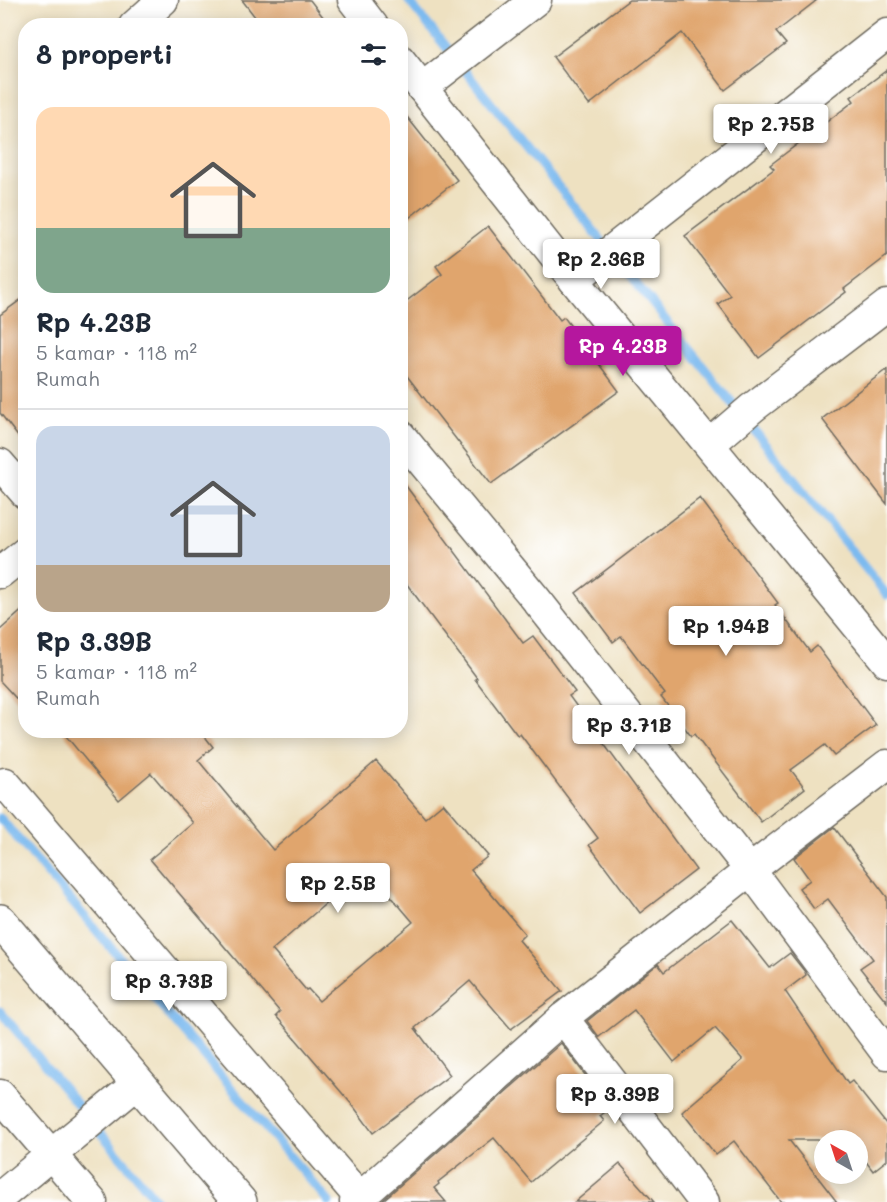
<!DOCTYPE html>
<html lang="id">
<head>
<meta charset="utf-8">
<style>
	:root { --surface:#fff; --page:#f6f6f7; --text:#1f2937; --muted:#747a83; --line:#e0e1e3; --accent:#b5179e }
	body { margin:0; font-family:Mali,sans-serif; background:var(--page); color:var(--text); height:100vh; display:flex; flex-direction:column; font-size:22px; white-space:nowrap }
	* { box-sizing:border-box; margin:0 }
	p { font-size:20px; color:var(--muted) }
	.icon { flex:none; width:33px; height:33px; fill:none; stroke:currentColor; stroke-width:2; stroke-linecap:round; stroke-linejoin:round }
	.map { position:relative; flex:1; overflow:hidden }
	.details { position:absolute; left:18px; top:18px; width:390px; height:720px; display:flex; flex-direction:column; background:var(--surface); border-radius:24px; box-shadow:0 3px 15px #0003 }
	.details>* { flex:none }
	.needle { width:39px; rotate:321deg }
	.tools { position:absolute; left:814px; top:1130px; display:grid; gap:12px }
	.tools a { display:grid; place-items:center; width:54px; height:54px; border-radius:50%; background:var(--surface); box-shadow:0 3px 15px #0003; font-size:30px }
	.price { position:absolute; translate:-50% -51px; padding:0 14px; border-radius:6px; background:#fff; color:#222; font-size:20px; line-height:39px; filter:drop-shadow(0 2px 3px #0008) }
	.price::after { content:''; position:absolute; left:50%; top:36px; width:18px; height:14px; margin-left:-9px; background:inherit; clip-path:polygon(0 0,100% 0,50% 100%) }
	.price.active { background:var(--accent); color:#fff }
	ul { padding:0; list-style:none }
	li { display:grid; align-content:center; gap:12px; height:318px; padding:0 18px }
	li+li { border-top:2px solid var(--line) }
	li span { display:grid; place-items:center; height:186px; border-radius:18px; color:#555 }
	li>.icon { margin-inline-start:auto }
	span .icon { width:108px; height:108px; fill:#fffc; stroke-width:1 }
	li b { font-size:26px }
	h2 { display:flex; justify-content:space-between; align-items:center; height:72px; padding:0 18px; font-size:26px }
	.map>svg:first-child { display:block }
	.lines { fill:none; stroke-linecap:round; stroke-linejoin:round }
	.stream { stroke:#7bbaef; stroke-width:9 }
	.building { fill:#e0a56d; fill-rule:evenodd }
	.minor-casing { stroke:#6f6b60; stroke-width:33 }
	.primary-casing { stroke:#6f6b60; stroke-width:36 }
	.minor { stroke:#fff; stroke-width:30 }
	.primary { stroke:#fff; stroke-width:33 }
</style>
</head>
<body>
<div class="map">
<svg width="887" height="1202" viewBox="0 0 887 1202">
	<rect width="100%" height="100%" fill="#fff"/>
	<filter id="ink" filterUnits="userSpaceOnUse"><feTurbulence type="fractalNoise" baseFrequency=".0167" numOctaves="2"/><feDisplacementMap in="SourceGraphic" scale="12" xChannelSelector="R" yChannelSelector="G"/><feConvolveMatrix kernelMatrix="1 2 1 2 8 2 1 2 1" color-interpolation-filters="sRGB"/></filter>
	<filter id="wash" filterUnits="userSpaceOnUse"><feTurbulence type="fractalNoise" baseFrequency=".008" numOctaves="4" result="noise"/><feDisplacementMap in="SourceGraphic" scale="24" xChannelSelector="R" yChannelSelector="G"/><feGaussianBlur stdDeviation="1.35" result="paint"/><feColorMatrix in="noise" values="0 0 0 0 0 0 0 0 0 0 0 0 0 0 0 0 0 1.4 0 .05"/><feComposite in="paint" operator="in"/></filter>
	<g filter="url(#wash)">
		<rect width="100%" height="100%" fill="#eee1c1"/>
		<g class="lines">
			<g class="stream">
				<path d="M408,0L887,595"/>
				<path d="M0,818L329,1202"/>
				<path d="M0,1011L158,1202"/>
			</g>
		</g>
		<g id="blocks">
			<g class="building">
				<path d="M242,0H310L330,26H262Z"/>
				<path d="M629,0H817L776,32L786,44L725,90L682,33L589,105L553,57Z"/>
				<path d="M887,70V256L844,289L846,292L759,358L718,304L730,295L685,236L774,169L770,165L854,101L851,97Z"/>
				<path d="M400,108L457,180L400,225Z"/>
				<path d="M488,226L560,320L564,317L619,391L491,484L400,367V306L442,274L436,266Z"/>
				<path d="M26,296V447L0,413V315Z"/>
				<path d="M887,369V504L822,419Z"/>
				<path d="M400,478L523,643L533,636L575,692L569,696L696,870L640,913L589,845L598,838L520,734L518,736L475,679L477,678L400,575Z"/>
				<path d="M700,498L778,603L775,605L810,652L817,646L876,725L834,756L825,745L791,770L805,788L761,822L694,734L691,736L661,697L665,694L621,636L613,642L576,593Z"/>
				<path d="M26,607V709L0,681V630Z"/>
				<path d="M61,730H200L213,747L198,760L273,850L376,761L425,818L443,803L488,856L471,870L525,934L519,940L562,991L511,1029L470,981L415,1028L450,1075L373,1133L354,1107L276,1016L280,1012L150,859L193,823L151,773L119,800ZM367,868L413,922L319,1001L308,989L306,990L272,950Z"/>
				<path d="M834,827L887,897V1002L860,968L873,959L828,899L814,909L799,888L810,880L794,858Z"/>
				<path d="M732,920L770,968L790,953L805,972L806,975L785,991L848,1084L852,1081L887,1125V1160L873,1171L858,1151V1140H849L842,1131L830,1140H789L837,1202H781L734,1141L716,1155L682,1112L743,1060L715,1028L674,1062L634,1010L599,1037L587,1021L658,964L664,972Z"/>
				<path d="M561,1043L610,1108L600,1116L604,1121L531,1182L494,1138L438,1182L439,1184L434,1188L446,1202H381Z"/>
				<path d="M620,1164L654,1202H575Z"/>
			</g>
		</g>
	</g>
	<g filter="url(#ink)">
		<use href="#blocks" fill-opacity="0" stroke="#6f6b60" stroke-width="1.5"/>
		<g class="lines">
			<defs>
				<g id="minor">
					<path d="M353,0L373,26"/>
					<path d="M134,26L163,0"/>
					<path d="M400,60L574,280L887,662"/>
					<path d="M422,88L536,0"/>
					<path d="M574,280L887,34"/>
					<path d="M400,435L535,598L750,870L887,1054"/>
					<path d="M710,444L752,408L887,305"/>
					<path d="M0,464L26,494"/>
					<path d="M0,573L26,552"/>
					<path d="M0,787L5,783L360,1198"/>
					<path d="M563,1018L704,1202"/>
					<path d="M0,1095L92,1202"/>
					<path d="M0,1197L138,1083"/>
					<path d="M355,1202L563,1018L750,870L887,765"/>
				</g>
				<path id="primary" d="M0,921L240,1202"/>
			</defs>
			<use href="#minor" class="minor-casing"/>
			<use href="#primary" class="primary-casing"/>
			<use href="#minor" class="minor"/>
			<use href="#primary" class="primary"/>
		</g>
	</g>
</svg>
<div class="tools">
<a><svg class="needle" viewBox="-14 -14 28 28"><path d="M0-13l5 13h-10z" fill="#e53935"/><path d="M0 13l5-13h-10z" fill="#747a83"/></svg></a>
</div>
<b class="price" style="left:771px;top:155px">Rp 2.75B</b>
<b class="price" style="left:601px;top:290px">Rp 2.36B</b>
<b class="price active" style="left:623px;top:377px">Rp 4.23B</b>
<b class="price" style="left:726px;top:657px">Rp 1.94B</b>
<b class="price" style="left:629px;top:756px">Rp 3.71B</b>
<b class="price" style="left:338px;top:914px">Rp 2.5B</b>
<b class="price" style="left:169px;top:1012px">Rp 3.73B</b>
<b class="price" style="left:615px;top:1125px">Rp 3.39B</b>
<section class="details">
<h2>8 properti<svg class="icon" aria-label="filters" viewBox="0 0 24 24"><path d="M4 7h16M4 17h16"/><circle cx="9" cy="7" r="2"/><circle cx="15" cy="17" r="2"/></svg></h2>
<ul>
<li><span style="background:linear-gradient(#ffd9b3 65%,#7fa58c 0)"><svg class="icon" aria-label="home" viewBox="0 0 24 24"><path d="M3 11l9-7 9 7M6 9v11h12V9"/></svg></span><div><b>Rp 4.23B</b><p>5 kamar · 118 m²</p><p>Rumah</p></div></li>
<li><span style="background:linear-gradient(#c9d6e8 75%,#b9a48a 0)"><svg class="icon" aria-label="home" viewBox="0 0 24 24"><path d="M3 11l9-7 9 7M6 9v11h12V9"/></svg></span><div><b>Rp 3.39B</b><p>5 kamar · 118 m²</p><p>Rumah</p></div></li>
</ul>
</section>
</div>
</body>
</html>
